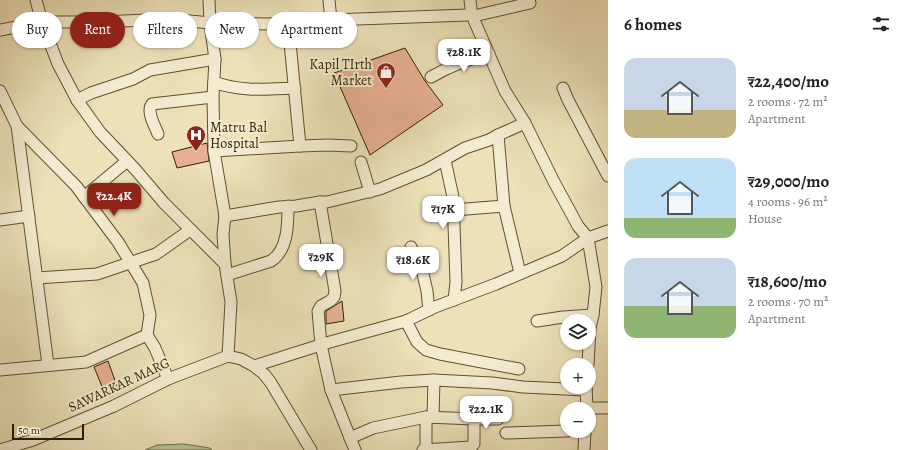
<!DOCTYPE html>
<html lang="en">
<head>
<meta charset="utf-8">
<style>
	:root { --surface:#fff; --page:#f2f2f2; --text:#222; --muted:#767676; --accent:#8f2418 }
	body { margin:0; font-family:Alegreya,serif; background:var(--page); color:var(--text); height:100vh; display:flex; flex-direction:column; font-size:15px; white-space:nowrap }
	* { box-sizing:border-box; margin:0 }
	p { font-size:13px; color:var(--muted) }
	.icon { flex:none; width:22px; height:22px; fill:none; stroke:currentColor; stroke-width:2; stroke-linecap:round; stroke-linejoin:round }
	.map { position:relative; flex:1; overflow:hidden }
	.side { display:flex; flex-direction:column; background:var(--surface); width:300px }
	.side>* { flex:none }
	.banner { position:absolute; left:12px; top:12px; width:380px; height:36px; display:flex; gap:8px }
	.fabs { position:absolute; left:560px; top:314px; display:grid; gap:8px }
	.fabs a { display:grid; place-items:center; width:36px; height:36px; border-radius:50%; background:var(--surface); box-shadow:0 1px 3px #0004; font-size:20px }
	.scale { position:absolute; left:12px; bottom:10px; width:72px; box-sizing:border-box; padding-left:4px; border:2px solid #301e04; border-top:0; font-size:11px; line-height:14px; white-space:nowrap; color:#301e04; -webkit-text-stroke:3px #f3ecd1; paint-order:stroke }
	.price { position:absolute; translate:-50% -34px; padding:0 9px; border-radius:8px; background:#fff; color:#222; font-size:13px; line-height:26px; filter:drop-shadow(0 1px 2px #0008) }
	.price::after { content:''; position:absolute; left:50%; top:24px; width:12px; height:9px; margin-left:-6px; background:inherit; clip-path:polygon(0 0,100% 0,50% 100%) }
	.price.current { background:var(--accent); color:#fff }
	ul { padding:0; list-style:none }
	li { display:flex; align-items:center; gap:12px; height:100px; padding:0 16px }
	li span { display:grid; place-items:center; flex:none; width:112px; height:80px; border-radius:12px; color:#555 }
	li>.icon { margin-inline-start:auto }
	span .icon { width:48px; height:48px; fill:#fffc; stroke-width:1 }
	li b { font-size:17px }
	h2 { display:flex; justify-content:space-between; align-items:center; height:48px; padding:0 16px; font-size:17px }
	.pill { padding:0 14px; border-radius:18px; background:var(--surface); box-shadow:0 1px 3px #0004; font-size:14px; line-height:36px }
	.pill.current { background:var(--accent); color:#fff }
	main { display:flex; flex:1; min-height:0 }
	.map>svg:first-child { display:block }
	.green { fill:#b4c392; stroke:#72704b }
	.building { fill:#e7b092; stroke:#301e04 }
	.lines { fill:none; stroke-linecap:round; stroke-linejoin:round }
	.minor-casing { stroke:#5f4f31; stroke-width:13 }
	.minor { stroke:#f3ecd1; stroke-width:11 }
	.labels { text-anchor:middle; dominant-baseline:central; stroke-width:4; stroke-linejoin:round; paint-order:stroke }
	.poi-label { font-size:14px; fill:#301e04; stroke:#f3ecd1; text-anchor:end }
	.street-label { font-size:14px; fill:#301e04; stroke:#f3ecd1 }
</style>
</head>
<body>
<main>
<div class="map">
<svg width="608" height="450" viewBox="0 0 608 450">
	<rect width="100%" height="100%" fill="#ece1b8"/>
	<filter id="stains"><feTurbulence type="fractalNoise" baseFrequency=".005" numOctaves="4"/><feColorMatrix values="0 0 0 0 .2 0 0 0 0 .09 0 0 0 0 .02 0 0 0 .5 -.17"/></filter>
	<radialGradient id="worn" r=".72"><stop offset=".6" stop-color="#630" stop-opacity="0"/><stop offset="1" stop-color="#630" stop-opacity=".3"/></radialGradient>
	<path class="green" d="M184,444L210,448L212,450H145L157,445Z"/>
	<g class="building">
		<path d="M405,48L425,81L443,105L370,155L334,73Z"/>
		<path d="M207,143L209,161L177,168L172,152Z"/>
		<path d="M342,301L344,321L326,324V311Z"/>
		<path d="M108,361L118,389L105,394L94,367Z"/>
	</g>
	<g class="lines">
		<defs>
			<g id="minor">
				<path d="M36,0L42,22L58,64L77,100L100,132L135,169L164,203L225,264"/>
				<path d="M209,0L210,23L215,59L213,97L214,151L225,216L223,234L225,264L231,302L228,356"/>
				<path d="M329,0L331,20"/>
				<path d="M470,0L471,9"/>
				<path d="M478,15L530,3"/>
				<path d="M474,20L505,91L525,123L553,180L578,226L588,238"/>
				<path d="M0,30L42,22H100L170,19L210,23L269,24L331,20L467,15"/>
				<path d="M431,77C450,66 468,59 489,54"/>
				<path d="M214,82C240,92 268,89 295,88"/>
				<path d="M563,88L568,100L608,176"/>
				<path d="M0,91L17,126L48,365"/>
				<path d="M77,100L91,93L133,79L150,70L215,59"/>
				<path d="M17,126L76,186L118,242L143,283L150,315L147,335"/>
				<path d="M158,134C155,126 146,112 152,104L213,97"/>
				<path d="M498,135L504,206"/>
				<path d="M300,146L328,145L351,146"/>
				<path d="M214,151L300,146L288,22"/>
				<path d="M445,160L453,197L456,282L454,300"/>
				<path d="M361,162L370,192"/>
				<path d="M84,197L127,161"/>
				<path d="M320,202L335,291L334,297L330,301L321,306L318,311L321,345L331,390L355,450"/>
				<path d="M454,210L504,206L520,273"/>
				<path d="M225,216L279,207L296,206L320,202H327L380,189L426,170L465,148L489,140L498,135L525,123"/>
				<path d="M0,220L29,216"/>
				<path d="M588,238L596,287L593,315L590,328L588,365"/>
				<path d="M411,247L422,270L427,291L429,310"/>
				<path d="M227,275L271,261C288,250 288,224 288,206"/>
				<path d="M37,278L97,274L156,254L190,230"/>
				<path d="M406,321L417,342L426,350L440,354L519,369"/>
				<path d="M537,321L563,317L593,315"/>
				<path d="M254,366L330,342L406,321L435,307L496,284L562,256L588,238L608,231"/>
				<path d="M0,370L86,362L147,335L155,348L168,379"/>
				<path d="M586,387L587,409"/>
				<path d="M331,390L401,382L434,380L492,383L523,387L586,390"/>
				<path d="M587,408H608"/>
				<path d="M433,417L434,380"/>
				<path d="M474,419H498"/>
				<path d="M506,433L567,431"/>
				<path d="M350,438L373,428L426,417L474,419V444L471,447L423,450"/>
				<path d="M0,450L33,440L114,406L168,379L228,356L241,359L254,366L264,374L271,383L311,450"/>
				<path d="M426,450V417"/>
				<path d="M584,450L585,431"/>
			</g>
		</defs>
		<use href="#minor" class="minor-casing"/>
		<use href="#minor" class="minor"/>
	</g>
	<defs>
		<symbol id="shop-pin" viewBox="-11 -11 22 30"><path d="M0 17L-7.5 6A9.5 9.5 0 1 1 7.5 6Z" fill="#8f2418" stroke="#f3ecd1"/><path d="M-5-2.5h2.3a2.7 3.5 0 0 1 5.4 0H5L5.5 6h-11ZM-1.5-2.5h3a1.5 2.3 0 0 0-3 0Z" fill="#fff"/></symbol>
		<symbol id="hospital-pin" viewBox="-11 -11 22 30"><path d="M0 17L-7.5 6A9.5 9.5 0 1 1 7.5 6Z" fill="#8f2418" stroke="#f3ecd1"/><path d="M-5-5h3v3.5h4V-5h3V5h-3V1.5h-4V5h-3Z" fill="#fff"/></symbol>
	</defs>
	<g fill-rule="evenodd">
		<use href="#shop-pin" x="375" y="61" width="22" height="30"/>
		<use href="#hospital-pin" x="185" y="124" width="22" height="30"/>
	</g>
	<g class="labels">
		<g class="poi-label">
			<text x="372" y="64">Kapil TIrth<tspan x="372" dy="16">Market</tspan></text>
			<text x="210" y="127" text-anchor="start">Matru Bal<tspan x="210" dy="16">Hospital</tspan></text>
		</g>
		<g class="street-label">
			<text transform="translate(119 385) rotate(-25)">SAWARKAR MARG</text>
		</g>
	</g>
	<rect width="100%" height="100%" filter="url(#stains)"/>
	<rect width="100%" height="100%" fill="url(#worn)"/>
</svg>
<div class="fabs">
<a><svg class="icon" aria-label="layers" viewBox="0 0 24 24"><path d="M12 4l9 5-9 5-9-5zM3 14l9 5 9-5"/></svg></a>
<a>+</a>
<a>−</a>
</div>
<div class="scale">50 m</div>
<b class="price" style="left:464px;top:73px">₹28.1K</b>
<b class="price current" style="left:114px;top:217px">₹22.4K</b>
<b class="price" style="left:443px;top:230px">₹17K</b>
<b class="price" style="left:321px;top:278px">₹29K</b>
<b class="price" style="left:413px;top:281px">₹18.6K</b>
<b class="price" style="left:486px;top:430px">₹22.1K</b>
<div class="banner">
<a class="pill">Buy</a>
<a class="pill current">Rent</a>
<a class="pill">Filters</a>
<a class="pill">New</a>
<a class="pill">Apartment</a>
</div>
</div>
<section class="side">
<h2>6 homes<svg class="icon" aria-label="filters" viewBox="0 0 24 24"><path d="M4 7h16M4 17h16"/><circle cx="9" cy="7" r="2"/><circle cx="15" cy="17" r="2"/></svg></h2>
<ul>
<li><span style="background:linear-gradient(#c9d6e8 65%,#c2b280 0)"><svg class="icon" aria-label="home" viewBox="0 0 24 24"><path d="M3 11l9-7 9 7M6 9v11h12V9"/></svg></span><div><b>₹22,400/mo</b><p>2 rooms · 72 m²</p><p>Apartment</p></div></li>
<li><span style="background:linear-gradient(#bfe0f5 75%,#8fb573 0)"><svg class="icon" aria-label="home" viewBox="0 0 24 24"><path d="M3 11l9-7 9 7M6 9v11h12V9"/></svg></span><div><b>₹29,000/mo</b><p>4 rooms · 96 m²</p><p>House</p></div></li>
<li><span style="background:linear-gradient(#c9d6e8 60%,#8fb573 0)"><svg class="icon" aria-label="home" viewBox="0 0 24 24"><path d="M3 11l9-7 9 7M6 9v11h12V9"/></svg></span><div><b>₹18,600/mo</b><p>2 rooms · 70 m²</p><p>Apartment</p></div></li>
</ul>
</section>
</main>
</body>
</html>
